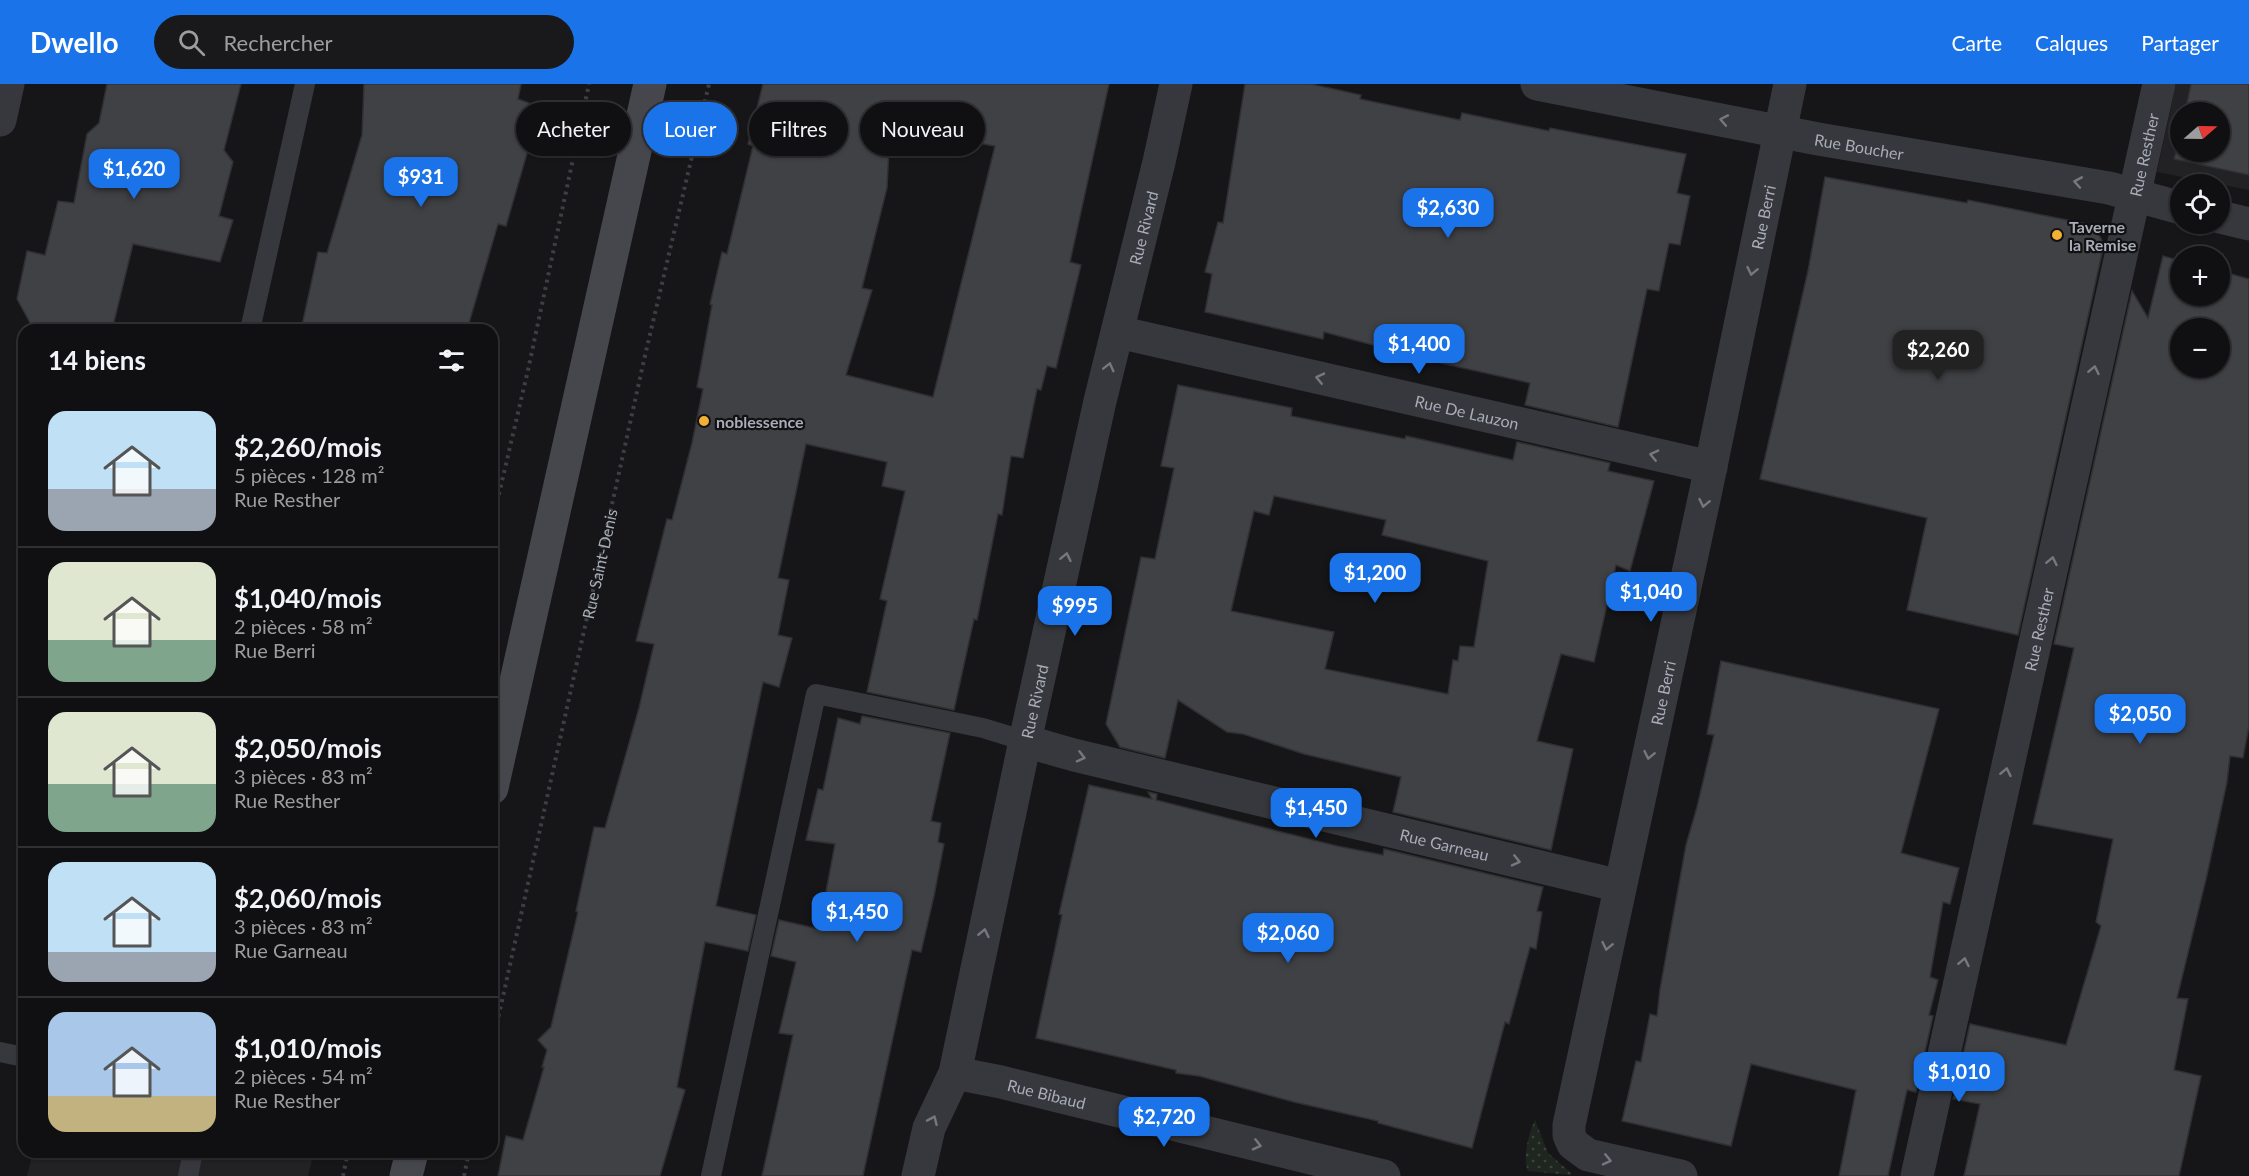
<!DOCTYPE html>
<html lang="fr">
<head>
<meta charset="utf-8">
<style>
	:root { --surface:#101012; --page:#19191b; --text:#f1f3f6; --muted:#9c9d9f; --line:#303032; --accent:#1a73e8 }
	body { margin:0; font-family:Lato,sans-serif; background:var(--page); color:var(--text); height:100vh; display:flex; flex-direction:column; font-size:22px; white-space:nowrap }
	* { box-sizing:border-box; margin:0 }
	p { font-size:20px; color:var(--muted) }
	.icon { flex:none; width:33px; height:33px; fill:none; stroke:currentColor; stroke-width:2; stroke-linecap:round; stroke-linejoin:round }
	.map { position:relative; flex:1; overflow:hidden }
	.drawer { position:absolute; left:18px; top:240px; width:480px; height:834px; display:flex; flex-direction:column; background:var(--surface); border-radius:18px; box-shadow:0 2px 4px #0004,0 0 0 2px var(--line) }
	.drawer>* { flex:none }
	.hud { position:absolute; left:516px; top:18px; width:570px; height:54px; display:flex; gap:12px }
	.needle { width:39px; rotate:70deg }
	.fabs { position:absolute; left:2170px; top:18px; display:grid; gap:12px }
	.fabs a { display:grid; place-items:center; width:60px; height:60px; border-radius:50%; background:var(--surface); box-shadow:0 2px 4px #0004,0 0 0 2px var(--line); font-size:30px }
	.price { position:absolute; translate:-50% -51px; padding:0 14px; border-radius:12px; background:var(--accent); color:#fff; font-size:20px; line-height:39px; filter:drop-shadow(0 2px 3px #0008) }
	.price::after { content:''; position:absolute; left:50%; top:36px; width:18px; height:14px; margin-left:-9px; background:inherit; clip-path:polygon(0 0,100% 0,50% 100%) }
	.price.active { background:#222; color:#fff }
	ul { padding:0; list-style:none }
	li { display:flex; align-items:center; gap:18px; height:150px; padding:0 30px }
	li+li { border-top:2px solid var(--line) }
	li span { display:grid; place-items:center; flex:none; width:168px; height:120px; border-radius:18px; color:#555 }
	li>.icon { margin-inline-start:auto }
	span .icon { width:72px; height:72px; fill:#fffc; stroke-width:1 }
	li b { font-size:26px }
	h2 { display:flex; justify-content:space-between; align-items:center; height:72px; padding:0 30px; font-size:26px }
	.tag { padding:0 21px; border-radius:27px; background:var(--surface); box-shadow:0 2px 4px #0004,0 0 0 2px var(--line); font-size:21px; line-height:54px }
	.tag.active { background:var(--accent); color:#fff }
	header { display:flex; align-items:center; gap:36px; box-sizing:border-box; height:84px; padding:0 30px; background:var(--accent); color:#fff }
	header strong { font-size:28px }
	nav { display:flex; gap:33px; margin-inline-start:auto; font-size:21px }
	.search { width:420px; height:54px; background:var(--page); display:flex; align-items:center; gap:15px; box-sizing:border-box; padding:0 21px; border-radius:33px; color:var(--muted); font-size:22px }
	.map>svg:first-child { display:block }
	.built { fill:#222225; fill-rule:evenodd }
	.grass { fill:url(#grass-dots) }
	.building { fill:#404145; stroke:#303034; stroke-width:1.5; fill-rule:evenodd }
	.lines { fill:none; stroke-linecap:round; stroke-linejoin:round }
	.path { stroke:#3d3f44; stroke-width:4; stroke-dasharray:3 4.5; stroke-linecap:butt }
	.lane { stroke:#37383d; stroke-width:20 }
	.street { stroke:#37383d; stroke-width:33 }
	.secondary { stroke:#45474d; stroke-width:33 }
	.oneway { stroke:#757881 }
	.poi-dot { fill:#f2b134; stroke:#111113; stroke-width:2 }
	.labels { text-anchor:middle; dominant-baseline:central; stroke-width:4.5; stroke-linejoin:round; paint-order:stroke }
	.street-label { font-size:16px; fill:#a8adb8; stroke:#111113 }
	.poi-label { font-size:16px; font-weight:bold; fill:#a8adb8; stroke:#111113; text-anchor:start }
</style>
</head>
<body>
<header>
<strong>Dwello</strong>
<div class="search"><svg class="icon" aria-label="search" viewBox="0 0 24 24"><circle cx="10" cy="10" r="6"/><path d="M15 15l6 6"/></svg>Rechercher</div>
<nav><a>Carte</a><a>Calques</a><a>Partager</a></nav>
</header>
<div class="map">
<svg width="2249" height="1092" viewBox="0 0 2249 1092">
	<defs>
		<pattern id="grass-dots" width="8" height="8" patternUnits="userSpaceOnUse" patternTransform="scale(1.5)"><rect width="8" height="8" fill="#1e261f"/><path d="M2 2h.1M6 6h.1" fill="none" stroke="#3c433d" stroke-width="1.8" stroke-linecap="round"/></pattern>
	</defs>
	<rect width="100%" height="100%" fill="#161618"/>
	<g class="built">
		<path d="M2176,0H2249V106L2157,88ZM2181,28H2220V68H2181Z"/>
		<path d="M33,1068H314L308,1092H27Z"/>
	</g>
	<path class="grass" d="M1535,1036L1548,1069L1571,1089V1091L1528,1087C1522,1075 1529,1048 1535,1036Z"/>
	<g class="building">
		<path d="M107,0H241L224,66L233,78L219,132L233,136L220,178L133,160L112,246H34L17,215L27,167L45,171L58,117L74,119L87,50L99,39Z"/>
		<path d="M364,0H521L518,15L529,19L524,38L528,66L506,142L498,140L467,246H301L318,168L327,169L362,51Z"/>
		<path d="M763,0H1109L1070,178L1081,181L1056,284L1047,282L1041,306L1037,305L1023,374L1011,372L1002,431L998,430L977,536L974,535L954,626L867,608L887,517L880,515L905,407L882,402L887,378L806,360L778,494L789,496L778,551L792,554L779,603L763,598L716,822L756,831L748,867L705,858L677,1003L685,1006L660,1092H498L506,1052L523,1056L544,983H542L547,966L538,956L551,943L578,828L576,827L594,743L605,744L639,624L654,560L636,557L667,435L672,436L692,359L703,305L697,303L712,221L710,220L722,168L727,170L753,62L748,60ZM890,44L995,62L933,313L846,291L872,206L862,204L887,104Z"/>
		<path d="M1245,0H1311L1361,11L1360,15L1460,36L1462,29L1549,47L1550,44L1686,70L1677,109L1690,112L1680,161L1669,159L1659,207L1647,205L1618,343L1525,321L1530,299L1445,280L1324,248L1323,255L1205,228L1212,190L1205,188L1218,138L1223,139Z"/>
		<path d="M2191,0H2249V91L2174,75L2181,44V68H2220V28H2185Z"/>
		<path d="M1825,93L1967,119L1968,116L2087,140L2095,144L2104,160L2018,551L1907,526L1927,434L1760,395L1808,187Z"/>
		<path d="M2163,172L2181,177V212H2220V187L2249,195V642L2243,674L2230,672L2227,698L2207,791L2177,914L2188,915L2174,986L2201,992L2179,1092H1964L1980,1020L1953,1015L1970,940L2066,961L2101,842L2096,838L2113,755L2033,740L2074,564L2054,560L2132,207L2148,234ZM2181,244H2220V284H2181Z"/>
		<path d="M1178,301L1292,324L1291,332L1405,355L1406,352L1513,376L1517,358L1610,379L1608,387L1654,397L1630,487L1616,481L1594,578L1561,570L1537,657L1573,665L1551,766L1393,728L1401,693L1304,670L1243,650L1227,648L1178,616L1165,674L1120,663L1106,640L1141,473L1155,475L1174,384L1161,382ZM1274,412L1386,436L1382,451L1488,477L1474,563L1460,562L1458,577L1453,576L1448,610L1325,585L1334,548L1231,527L1254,427L1269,431Z"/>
		<path d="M1721,577L1939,625L1901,769L1959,784L1950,820L1943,818L1930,893L1938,896L1929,931L1933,932L1916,1008L1907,1006L1888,1092H1839L1856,1006L1751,980L1731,1062L1622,1037L1636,977L1641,978L1650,930L1657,932L1660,905L1686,761L1697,723L1714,651L1707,650Z"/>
		<path d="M862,632L950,649L931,737L941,739L938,758L944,760L934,812L921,868L912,866L863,1092H762L793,951L779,949L796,878L771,872L779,836L819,845L835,760L806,756L818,705L823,706L838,634L860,640Z"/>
		<path d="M1089,701L1152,715L1148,708L1157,710L1156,716L1337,762L1383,771L1384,765L1543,803L1537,827L1542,828L1536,865L1530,863L1509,940L1505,938L1472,1064L1378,1039V1037L1294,1018L1199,992L1176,989V986L1036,954L1062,831L1059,830Z"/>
	</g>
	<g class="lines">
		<g class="path">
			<path d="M492,440L528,286L589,0"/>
			<path id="s1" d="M492,962L644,276L709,0"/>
			<path d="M343,1092L348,1068"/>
			<path d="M464,1092L469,1068"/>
		</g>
		<g class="lane">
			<path d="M250,246L305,0"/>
			<path d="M0,968L24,973"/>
			<path d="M188,1092L193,1068"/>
			<path d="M711,1092L816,610L983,644L1025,657"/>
		</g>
		<g class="street">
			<path id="s2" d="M1537,0L1818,55L2109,104L2181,124"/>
			<path d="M0,36L8,0"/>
			<path d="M2220,133L2249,140"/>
			<path id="s3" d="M1118,248L1711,383"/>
			<path id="s4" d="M1025,657L1074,671L1620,802"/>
			<path id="s5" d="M955,989L1001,998L1384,1092"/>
			<path id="s6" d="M918,1092L929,1044L955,989L1025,657L1100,317L1159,78L1176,0"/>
			<path id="s7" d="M1681,1092L1588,1071L1573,1060L1569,1051V1041L1706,406L1790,0"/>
			<path id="s8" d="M1917,1092L2159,0"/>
		</g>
		<g class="secondary">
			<path d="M492,704L650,0"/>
			<path d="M406,1092L412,1068"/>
		</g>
	</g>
	<defs><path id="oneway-chevron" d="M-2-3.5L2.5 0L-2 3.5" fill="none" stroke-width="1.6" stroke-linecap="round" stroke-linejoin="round" transform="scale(1.5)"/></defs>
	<g class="oneway">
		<use href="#oneway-chevron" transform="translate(1724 36) rotate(-169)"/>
		<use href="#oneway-chevron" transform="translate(2078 98) rotate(-170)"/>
		<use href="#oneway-chevron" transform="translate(1752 187) rotate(102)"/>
		<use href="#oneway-chevron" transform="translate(1109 283) rotate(-76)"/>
		<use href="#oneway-chevron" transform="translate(2094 286) rotate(-78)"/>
		<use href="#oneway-chevron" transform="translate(1320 294) rotate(-167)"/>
		<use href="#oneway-chevron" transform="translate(1654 371) rotate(-167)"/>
		<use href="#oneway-chevron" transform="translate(1704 419) rotate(102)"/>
		<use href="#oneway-chevron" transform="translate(1066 473) rotate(-78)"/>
		<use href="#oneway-chevron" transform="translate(2052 477) rotate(-78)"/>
		<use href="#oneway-chevron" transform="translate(1649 671) rotate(102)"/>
		<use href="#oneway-chevron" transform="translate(1081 673) rotate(14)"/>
		<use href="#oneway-chevron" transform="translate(2006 688) rotate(-78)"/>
		<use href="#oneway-chevron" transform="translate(1516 777) rotate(13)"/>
		<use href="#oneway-chevron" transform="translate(984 849) rotate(-78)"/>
		<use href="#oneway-chevron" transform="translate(1607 862) rotate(102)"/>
		<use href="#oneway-chevron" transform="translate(1964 878) rotate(-78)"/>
		<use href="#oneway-chevron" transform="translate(933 1036) rotate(-66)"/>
		<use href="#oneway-chevron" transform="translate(1257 1061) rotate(14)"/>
		<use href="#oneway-chevron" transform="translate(1607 1076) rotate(13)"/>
	</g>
	<g class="poi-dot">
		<circle cx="2057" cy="151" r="6"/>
		<circle cx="704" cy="337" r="6"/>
	</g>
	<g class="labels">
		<g class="street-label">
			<text stroke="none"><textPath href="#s2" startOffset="328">Rue Boucher</textPath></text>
			<text stroke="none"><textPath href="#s8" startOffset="1046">Rue Resther</textPath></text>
			<text stroke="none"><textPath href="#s7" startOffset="1062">Rue Berri</textPath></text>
			<text stroke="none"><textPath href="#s6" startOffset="976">Rue Rivard</textPath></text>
			<text stroke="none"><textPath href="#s3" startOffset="358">Rue De Lauzon</textPath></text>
			<text stroke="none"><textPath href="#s1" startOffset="494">Rue Saint-Denis</textPath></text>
			<text stroke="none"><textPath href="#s8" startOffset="560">Rue Resther</textPath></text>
			<text stroke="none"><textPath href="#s7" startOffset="576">Rue Berri</textPath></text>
			<text stroke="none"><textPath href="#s6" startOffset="490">Rue Rivard</textPath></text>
			<text stroke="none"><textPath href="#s4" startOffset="432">Rue Garneau</textPath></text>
			<text stroke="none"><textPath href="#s5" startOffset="94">Rue Bibaud</textPath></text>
		</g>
		<g class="poi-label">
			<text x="2069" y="142">Taverne<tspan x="2069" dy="18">la Remise</tspan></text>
			<text x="716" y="337">noblessence</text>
		</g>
	</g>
</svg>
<div class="fabs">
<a><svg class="needle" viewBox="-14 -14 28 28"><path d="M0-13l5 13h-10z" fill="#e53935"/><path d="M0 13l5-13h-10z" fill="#9c9d9f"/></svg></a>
<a><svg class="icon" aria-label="locate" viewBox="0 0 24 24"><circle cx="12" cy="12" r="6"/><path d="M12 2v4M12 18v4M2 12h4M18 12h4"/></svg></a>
<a>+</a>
<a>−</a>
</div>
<b class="price" style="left:134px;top:116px">$1,620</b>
<b class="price" style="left:421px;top:124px">$931</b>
<b class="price" style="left:1448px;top:155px">$2,630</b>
<b class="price" style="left:1419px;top:291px">$1,400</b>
<b class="price active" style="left:1938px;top:297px">$2,260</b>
<b class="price" style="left:1375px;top:520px">$1,200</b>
<b class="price" style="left:1651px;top:539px">$1,040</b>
<b class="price" style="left:1075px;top:553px">$995</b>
<b class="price" style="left:2140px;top:661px">$2,050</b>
<b class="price" style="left:1316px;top:755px">$1,450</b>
<b class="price" style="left:857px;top:859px">$1,450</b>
<b class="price" style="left:1288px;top:880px">$2,060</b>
<b class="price" style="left:1959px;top:1019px">$1,010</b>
<b class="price" style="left:1164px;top:1064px">$2,720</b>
<div class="hud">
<a class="tag">Acheter</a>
<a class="tag active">Louer</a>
<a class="tag">Filtres</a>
<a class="tag">Nouveau</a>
</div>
<section class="drawer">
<h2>14 biens<svg class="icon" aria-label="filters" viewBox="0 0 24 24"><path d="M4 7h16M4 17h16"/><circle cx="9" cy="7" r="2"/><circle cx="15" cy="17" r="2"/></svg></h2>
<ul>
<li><span style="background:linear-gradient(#bfe0f5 65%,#9aa5b1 0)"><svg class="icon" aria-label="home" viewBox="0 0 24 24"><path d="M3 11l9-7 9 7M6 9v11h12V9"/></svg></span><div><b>$2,260/mois</b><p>5 pièces · 128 m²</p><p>Rue Resther</p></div></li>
<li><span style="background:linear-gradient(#dfe7d0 65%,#7fa58c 0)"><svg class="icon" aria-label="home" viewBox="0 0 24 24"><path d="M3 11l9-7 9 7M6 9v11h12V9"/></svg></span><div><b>$1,040/mois</b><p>2 pièces · 58 m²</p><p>Rue Berri</p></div></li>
<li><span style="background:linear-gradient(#dfe7d0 60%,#7fa58c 0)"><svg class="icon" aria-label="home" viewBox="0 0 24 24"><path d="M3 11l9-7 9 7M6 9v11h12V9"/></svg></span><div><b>$2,050/mois</b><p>3 pièces · 83 m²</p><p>Rue Resther</p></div></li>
<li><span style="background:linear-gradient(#bfe0f5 75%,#9aa5b1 0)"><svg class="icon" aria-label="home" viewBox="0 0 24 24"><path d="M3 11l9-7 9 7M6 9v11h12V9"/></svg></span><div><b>$2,060/mois</b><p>3 pièces · 83 m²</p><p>Rue Garneau</p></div></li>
<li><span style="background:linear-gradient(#a9c7e8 70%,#c2b280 0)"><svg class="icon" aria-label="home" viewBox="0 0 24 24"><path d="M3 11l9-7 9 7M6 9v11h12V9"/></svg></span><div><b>$1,010/mois</b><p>2 pièces · 54 m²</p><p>Rue Resther</p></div></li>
</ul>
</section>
</div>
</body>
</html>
